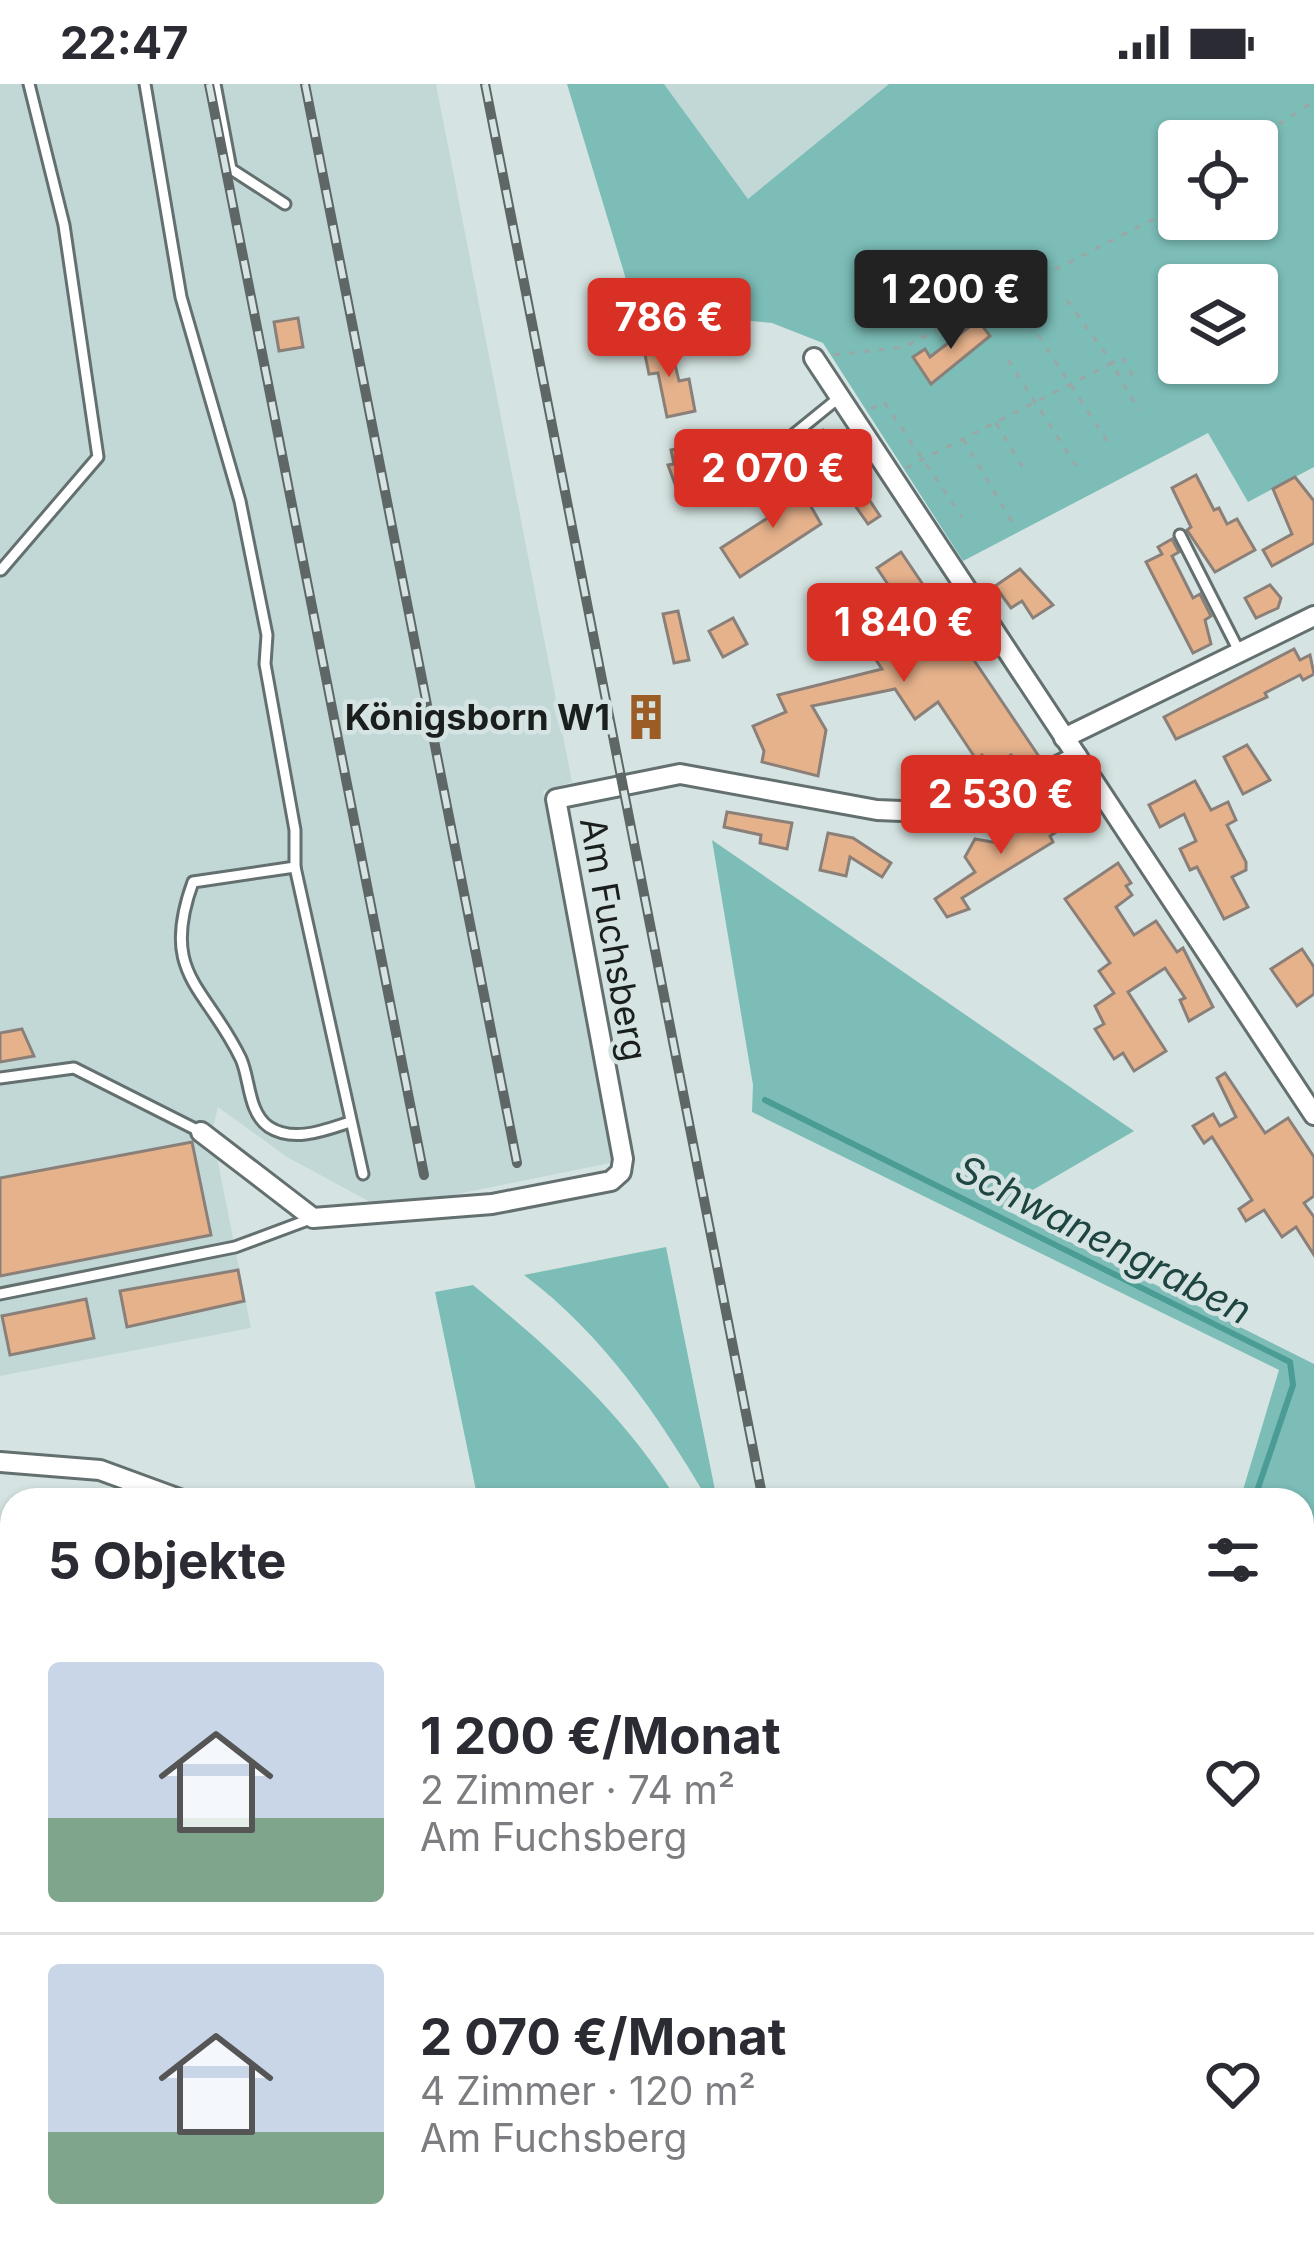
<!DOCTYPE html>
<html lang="de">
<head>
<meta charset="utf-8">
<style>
	:root { --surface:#fff; --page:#f2f2f3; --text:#2b2b33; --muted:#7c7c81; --line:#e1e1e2; --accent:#d93025 }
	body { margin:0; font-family:Inter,sans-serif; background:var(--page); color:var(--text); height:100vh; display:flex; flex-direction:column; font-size:45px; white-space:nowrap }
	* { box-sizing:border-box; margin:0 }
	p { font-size:39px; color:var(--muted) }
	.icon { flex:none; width:66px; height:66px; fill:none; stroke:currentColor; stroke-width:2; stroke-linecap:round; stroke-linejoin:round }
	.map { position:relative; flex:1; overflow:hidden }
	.drawer { position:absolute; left:0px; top:1404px; width:1314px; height:771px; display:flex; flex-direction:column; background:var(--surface); border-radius:36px 36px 0 0; box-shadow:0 3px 9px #0004 }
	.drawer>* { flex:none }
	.controls { position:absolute; left:1158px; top:36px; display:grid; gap:24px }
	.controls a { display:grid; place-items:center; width:120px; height:120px; border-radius:12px; background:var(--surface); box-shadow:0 3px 9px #0004; font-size:60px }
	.price { position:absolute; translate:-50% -102px; padding:0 27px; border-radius:12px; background:var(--accent); color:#fff; font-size:39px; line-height:78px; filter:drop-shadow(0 3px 6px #0008) }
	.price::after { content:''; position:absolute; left:50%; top:72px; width:36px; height:27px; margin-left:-18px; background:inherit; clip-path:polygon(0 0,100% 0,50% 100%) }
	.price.on { background:#222; color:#fff }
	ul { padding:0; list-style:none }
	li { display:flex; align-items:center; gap:36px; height:300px; padding:0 48px }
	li+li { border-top:3px solid var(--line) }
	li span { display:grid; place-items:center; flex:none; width:336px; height:240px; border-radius:12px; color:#555 }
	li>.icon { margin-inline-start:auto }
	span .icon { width:144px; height:144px; fill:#fffc; stroke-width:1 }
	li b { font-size:51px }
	h2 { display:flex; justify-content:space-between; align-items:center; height:144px; padding:0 48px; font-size:51px }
	.status { display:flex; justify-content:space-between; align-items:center; height:84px; padding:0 60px; background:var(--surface); direction:ltr }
	.status svg { height:33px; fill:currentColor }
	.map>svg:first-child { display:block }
	.built { fill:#c1d8d6 }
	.green { fill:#7cbdb7; fill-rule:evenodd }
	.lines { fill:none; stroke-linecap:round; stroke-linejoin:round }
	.stream { stroke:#4c9c96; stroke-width:6 }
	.building { fill:#e6b28c; stroke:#8a8079; stroke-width:3 }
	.service-casing { stroke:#63706f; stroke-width:15 }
	.minor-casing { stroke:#63706f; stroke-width:24 }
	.path { stroke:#9ba7a6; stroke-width:3; stroke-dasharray:6 9; stroke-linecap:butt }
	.service { stroke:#fff; stroke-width:9 }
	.minor { stroke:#fff; stroke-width:18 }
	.rail-casing { stroke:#5f6766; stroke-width:10 }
	.rail { stroke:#d5e4e2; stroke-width:6; stroke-dasharray:18; stroke-linecap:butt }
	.labels { text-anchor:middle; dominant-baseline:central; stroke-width:9; stroke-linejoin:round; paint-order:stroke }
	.poi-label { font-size:36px; font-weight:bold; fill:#1a1f1e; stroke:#d5e4e2; text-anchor:end }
	.street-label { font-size:36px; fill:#1a1f1e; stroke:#d5e4e2 }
	.water-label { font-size:39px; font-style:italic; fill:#1e4542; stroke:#d5e4e2 }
</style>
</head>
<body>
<div class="status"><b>22:47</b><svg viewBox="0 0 49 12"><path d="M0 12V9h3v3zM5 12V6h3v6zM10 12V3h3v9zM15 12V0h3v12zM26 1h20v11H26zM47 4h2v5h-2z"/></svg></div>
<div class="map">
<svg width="1314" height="2174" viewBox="0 0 1314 2174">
	<rect width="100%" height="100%" fill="#d5e4e2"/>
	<g class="built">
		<path d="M0,0H436L572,698L543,707L615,1078L433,1115L374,1120L287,1073L218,1023L212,1048L251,1244L0,1292Z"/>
		<path d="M664,0H1067L748,115Z"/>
	</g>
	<g class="green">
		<path d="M567,0H664L748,115L889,0H1314V383L1248,418L1208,349L963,477L823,259L772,239L635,225ZM1179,57H1257V135H1179ZM1179,201H1257V279H1179Z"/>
		<path d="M712,756L1134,1047L1002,1124L1314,1280V1568L1302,1562V1416H1240L1279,1286L752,1028L753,1001Z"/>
		<path d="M666,1163L717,1416H708C657,1330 604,1251 524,1191Z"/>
		<path d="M473,1201C552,1266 623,1329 677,1416H478L435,1208Z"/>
		<path d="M966,2163H1281L1278,2174H968Z"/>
	</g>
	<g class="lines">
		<g class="stream">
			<path d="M765,1016L1290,1278L1293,1301L1254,1416"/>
			<path d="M1302,1554L1314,1559"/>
			<path d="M821,2174L827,2163"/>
		</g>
	</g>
	<g class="building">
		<path d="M298,234L303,263L279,267L274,238Z"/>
		<path d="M978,236L990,252L931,300L913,273L925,265L930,273Z"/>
		<path d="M657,253L661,275L673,272L679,297L689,295L695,327L667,333L658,289L649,290L642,256Z"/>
		<path d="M823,346L880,432L868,440L847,410L840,415L801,360Z"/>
		<path d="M692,362L694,369L716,365L720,383L697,388L706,409L682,419L668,381L674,380L671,366Z"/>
		<path d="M1196,391L1214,426L1219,424L1227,440L1237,435L1255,466L1215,488L1187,446L1191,443L1172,404Z"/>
		<path d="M1295,393L1314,417V459L1272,482L1263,466L1292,450L1273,405Z"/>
		<path d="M797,398L821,440L740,493L721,464L780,426L772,414Z"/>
		<path d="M1172,455L1179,468L1172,472L1193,514L1200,510L1211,532L1205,536L1211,560L1193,569L1146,478L1162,470L1158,463Z"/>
		<path d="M901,468L1040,674L1024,684L1011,671L991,685L982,671L976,675L938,618L915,635L895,605L812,622L826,646L818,692L762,678L764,667L753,642L786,628L778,611L882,585L858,549L901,520L877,484Z"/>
		<path d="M1020,485L1053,521L1033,534L1022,517L1011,524L995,502Z"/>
		<path d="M1270,501L1281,514L1278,524L1256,534L1245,514Z"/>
		<path d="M678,527L689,576L674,579L663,530Z"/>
		<path d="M733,534L747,560L723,573L709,547Z"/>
		<path d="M1294,565L1300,576L1310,571L1314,590L1303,596L1300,591L1265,609L1267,613L1176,655L1164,633Z"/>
		<path d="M1247,661L1270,696L1243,710L1224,673Z"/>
		<path d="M1195,697L1211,726L1228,718L1236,736L1227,741L1246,778V786L1232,793L1248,823L1224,835L1197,783L1190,786L1180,765L1196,757L1184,730L1160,743L1149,721Z"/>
		<path d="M1050,720L1064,743L1050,752L1053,758L962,814L969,825L947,833L935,815L975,788L965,773L975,755L998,759Z"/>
		<path d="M727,728L792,739L787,765L760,759L761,751L724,743Z"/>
		<path d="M828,749L853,754L891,779L882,793L850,773L846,792L820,786Z"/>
		<path d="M1118,779L1131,799L1126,802L1132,811L1116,823L1134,851L1156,837L1177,868L1183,864L1213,923L1189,937L1180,916L1185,914L1165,884L1128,908L1166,967L1134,987L1123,969L1114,975L1095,945L1104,940L1095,922L1114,909L1099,887L1110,879L1065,815Z"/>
		<path d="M1302,865L1314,883V910L1297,922L1271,885Z"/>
		<path d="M22,945L34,972L0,978V949Z"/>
		<path d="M1225,989L1265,1049L1288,1034L1314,1073V1112L1304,1119L1314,1133V1171L1296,1143L1282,1153L1264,1126L1246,1137L1239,1125L1252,1116L1212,1053L1204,1059L1193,1042L1213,1030L1220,1042L1236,1033L1217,994Z"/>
		<path d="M192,1058L211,1151L0,1192V1094Z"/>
		<path d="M238,1186L244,1217L127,1243L120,1207Z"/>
		<path d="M86,1215L94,1254L10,1271L2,1232Z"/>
	</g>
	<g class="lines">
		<defs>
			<g id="service">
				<path d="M145,0L181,213L240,417L267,551L265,580L295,746V783L363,1090"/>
				<path d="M215,0L231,85L285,120"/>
				<path d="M710,401L750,386L841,312"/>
				<path d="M1180,451L1241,571"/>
				<path d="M1,486L98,373L64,141L29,0"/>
				<path d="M295,783L193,798C159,891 206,902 241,975C250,995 248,1029 269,1043C294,1059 325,1046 350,1038"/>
				<path d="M0,994L74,984L201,1048"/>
				<path d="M0,1210L235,1163L313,1134"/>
				<path d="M1302,2099L1314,2053"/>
				<path d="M1282,2174L1285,2163"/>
			</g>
			<g id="minor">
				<path d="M814,274L1314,1031"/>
				<path d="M1064,654L1314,532"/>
				<path d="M201,1048L313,1134L492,1120L611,1097L621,1088L623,1075L556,715L680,690L877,726L951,729L987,718L1077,672"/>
				<path d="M0,1378L100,1386L182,1416"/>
				<path d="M50,2174L54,2163"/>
			</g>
		</defs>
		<use href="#service" class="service-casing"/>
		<use href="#minor" class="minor-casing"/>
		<g class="path">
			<path d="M1254,57L1314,17"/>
			<path d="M1067,216L1112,279L1122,273L1132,290L1124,296"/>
			<path d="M1022,226L1109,360"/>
			<path d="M834,271L904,263L1179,122"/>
			<path d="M1008,276L1080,388"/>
			<path d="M871,325L884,318L962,433"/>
			<path d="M996,339L1023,384"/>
			<path d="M963,355L1013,440"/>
			<path d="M906,384L1112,279L1139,327"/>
			<path d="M955,2163L958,2174"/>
		</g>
		<use href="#service" class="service"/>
		<use href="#minor" class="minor"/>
		<defs>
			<g id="rail">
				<path d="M209,0L424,1091"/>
				<path d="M305,0L517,1079"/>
				<path d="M485,0L763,1416"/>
				<path d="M922,2163L924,2174"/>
			</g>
		</defs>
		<use href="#rail" class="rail-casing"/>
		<use href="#rail" class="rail"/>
	</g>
	<defs>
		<symbol id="building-bare" viewBox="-9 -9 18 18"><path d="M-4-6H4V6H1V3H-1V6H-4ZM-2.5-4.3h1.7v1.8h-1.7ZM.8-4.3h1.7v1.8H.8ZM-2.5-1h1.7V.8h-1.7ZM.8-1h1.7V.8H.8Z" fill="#9c5c25" stroke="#d5e4e2" stroke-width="2.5" paint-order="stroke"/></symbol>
	</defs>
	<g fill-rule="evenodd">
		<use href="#building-bare" x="613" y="600" width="66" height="66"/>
	</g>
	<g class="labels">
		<g class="poi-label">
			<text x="610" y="633">Königsborn W1</text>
		</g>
		<g class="street-label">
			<text transform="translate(614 855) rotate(80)">Am Fuchsberg</text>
		</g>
		<g class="water-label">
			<text transform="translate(1104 1155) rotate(27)">Schwanengraben</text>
		</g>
	</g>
</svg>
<div class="controls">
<a><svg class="icon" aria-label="locate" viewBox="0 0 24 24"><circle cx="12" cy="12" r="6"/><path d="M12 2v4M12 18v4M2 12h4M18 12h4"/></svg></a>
<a><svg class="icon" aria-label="layers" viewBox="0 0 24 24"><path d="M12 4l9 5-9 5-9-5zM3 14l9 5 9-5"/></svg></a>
</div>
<b class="price on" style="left:951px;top:268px">1 200 €</b>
<b class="price" style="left:669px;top:296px">786 €</b>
<b class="price" style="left:773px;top:447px">2 070 €</b>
<b class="price" style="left:904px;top:601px">1 840 €</b>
<b class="price" style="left:1001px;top:773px">2 530 €</b>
<section class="drawer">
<h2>5 Objekte<svg class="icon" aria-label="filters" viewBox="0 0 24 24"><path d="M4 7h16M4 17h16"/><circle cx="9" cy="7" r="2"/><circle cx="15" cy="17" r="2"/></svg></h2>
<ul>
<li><span style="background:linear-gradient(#c9d6e8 65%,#7fa58c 0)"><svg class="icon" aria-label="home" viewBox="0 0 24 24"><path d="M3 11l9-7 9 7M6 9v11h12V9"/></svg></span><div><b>1 200 €/Monat</b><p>2 Zimmer · 74 m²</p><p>Am Fuchsberg</p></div><svg class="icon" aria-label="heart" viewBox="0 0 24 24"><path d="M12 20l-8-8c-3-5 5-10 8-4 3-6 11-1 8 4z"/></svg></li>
<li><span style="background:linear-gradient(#c9d6e8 70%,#7fa58c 0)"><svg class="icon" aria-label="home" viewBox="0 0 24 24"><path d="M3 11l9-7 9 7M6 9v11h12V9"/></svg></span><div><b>2 070 €/Monat</b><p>4 Zimmer · 120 m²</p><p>Am Fuchsberg</p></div><svg class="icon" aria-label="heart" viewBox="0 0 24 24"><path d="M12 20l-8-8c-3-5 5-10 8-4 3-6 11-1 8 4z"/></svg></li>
</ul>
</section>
</div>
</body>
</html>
